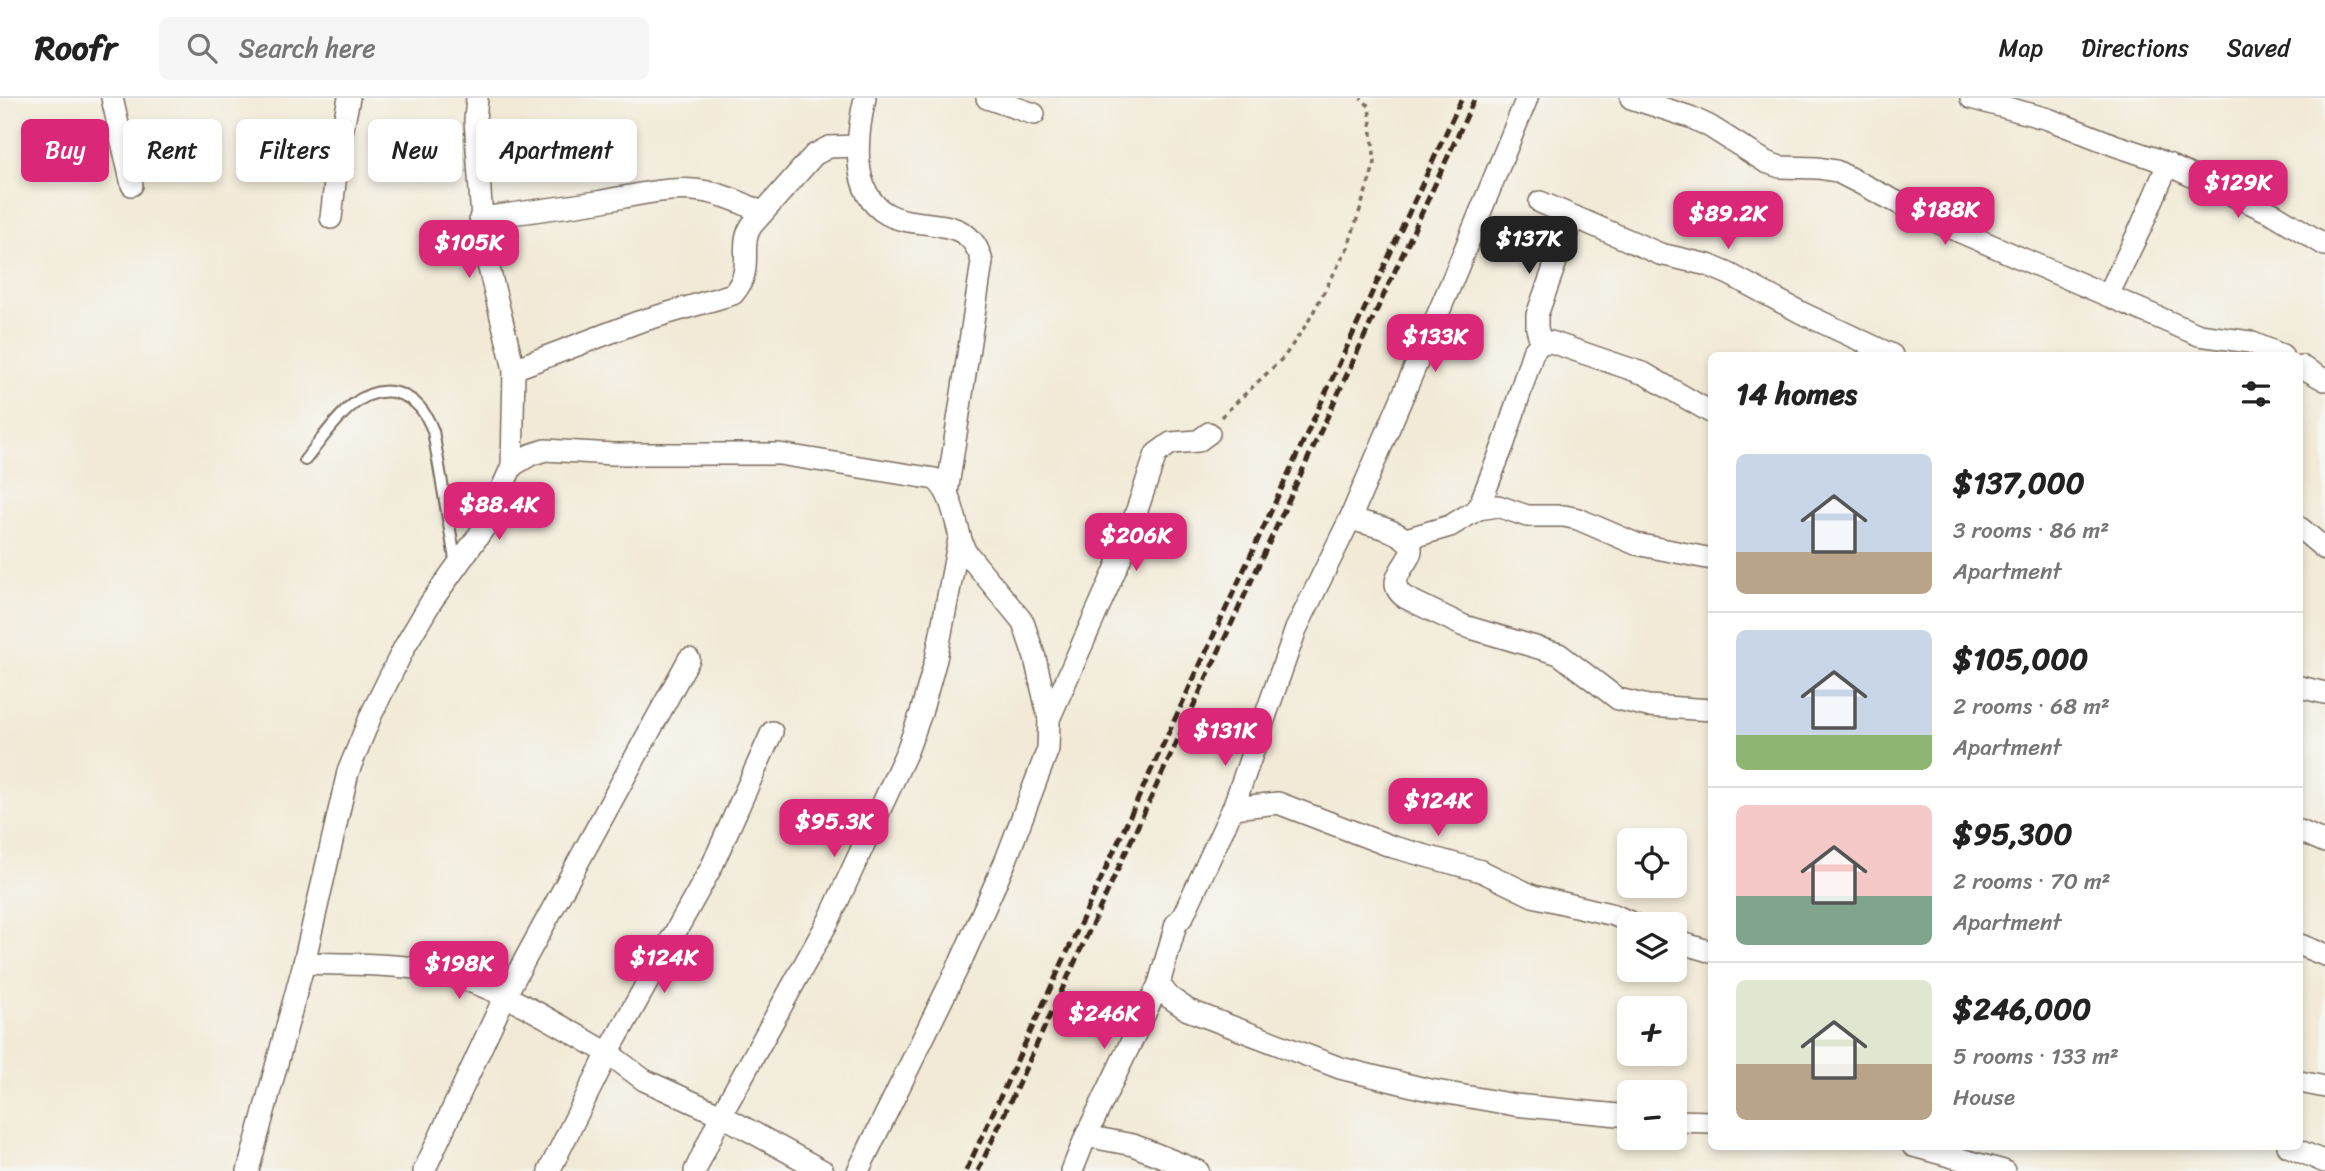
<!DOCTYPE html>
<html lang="en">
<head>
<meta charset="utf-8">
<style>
	:root { --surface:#fff; --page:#f6f6f6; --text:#222; --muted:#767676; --line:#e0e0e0; --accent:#db2777 }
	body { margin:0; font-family:Sriracha,sans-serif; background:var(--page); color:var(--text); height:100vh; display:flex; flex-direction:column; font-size:26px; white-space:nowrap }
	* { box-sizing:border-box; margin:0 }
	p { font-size:23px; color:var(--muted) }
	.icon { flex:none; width:38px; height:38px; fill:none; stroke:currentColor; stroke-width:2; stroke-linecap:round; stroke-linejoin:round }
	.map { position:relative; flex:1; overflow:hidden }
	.panel { position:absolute; left:1708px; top:254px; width:595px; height:798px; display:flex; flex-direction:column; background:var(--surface); border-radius:10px; box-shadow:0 4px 10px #0003 }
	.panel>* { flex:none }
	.top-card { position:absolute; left:21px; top:21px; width:665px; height:63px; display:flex; gap:14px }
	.fabs { position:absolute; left:1617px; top:730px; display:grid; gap:14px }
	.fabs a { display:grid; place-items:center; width:70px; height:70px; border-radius:10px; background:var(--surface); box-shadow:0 4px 10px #0003; font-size:35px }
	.price { position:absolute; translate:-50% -60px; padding:0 16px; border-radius:14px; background:var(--accent); color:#fff; font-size:23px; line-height:46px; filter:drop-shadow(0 2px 4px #0008) }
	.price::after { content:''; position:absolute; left:50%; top:42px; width:21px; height:16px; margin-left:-10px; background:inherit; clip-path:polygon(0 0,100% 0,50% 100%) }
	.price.selected { background:#222; color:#fff }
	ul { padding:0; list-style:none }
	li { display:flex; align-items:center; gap:21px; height:175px; padding:0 28px }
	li+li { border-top:2px solid var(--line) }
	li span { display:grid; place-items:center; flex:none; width:196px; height:140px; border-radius:10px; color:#555 }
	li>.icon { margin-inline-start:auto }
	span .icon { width:84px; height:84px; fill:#fffc; stroke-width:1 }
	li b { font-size:30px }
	h2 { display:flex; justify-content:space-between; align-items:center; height:84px; padding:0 28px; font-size:30px }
	.pill { padding:0 24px; border-radius:10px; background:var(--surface); box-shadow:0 4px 10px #0003; font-size:24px; line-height:63px }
	.pill.selected { background:var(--accent); color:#fff }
	header { display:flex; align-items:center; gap:42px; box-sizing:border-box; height:98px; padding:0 35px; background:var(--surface); border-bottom:2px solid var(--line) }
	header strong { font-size:33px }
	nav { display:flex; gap:38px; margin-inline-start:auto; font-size:24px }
	.search { width:490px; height:63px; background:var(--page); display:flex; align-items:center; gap:18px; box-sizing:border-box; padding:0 24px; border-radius:10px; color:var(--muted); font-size:26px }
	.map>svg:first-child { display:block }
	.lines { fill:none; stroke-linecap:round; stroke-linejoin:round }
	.service-casing { stroke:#7b6d5f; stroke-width:14 }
	.minor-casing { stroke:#7b6d5f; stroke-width:24 }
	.path { stroke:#7b6d5f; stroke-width:3.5; stroke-dasharray:5 5; stroke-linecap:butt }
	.service { stroke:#fff; stroke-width:10 }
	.minor { stroke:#fff; stroke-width:21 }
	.rail { stroke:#3b2a1e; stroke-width:5; stroke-dasharray:10 5; stroke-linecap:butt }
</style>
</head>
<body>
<header>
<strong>Roofr</strong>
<div class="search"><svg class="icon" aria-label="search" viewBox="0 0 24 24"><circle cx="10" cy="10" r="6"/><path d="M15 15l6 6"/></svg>Search here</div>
<nav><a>Map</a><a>Directions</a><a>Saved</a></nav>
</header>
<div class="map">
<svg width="2325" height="1073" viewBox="0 0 2325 1073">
	<rect width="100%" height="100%" fill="#f6f6f2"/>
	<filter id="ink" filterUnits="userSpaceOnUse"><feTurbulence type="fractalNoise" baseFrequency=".0143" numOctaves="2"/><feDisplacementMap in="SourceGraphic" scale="14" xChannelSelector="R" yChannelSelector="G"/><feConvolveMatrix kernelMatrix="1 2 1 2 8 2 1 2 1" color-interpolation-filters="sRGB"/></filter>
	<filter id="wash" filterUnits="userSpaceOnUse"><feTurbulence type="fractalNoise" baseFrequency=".00686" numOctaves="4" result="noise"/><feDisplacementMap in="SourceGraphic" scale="28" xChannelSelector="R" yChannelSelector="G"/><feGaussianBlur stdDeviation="1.57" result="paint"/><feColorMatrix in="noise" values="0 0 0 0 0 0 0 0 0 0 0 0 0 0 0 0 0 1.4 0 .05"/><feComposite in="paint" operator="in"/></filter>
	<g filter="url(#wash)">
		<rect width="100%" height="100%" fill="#f2ead7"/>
	</g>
	<g filter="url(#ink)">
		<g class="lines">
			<defs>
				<path id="service" d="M305,362C327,336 356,284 397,295C417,301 426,315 433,333L456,467"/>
				<g id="minor">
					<path d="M112,0L132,87"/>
					<path d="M477,0L475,22L484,150L514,271L512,368"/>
					<path d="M865,0C857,35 849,95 887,116C920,134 970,113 982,164L947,395"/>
					<path d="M987,0L1034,16"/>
					<path d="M1527,0L1452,183L1350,421L1296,531L1233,710L1183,818L1176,826L1159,886L1169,899L1188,912L1340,970L1425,991L1515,1007L1629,1018"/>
					<path d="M1631,0L1690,19L1709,28L1766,64L1780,69L1818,70L1836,73L1928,120L2199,237L2250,244L2282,257"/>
					<path d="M1971,0L2048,21L2114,47L2153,60L2274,116L2325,147"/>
					<path d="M1540,104L1660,156L1708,167L1729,176L1802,215L1892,257"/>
					<path d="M331,120L339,49L349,0"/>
					<path d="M480,120C519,115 558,110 597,104C665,92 697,79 762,115"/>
					<path d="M2108,197L2141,129L2168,66"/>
					<path d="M1541,245L1537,230V217L1563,144L1575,119"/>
					<path d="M2300,268L2325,282"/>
					<path d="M514,271L638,224L733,196C756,170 737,148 752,127L814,57L829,49L858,48"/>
					<path d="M1478,411L1504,345L1533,254L1541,245L1551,244L1645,276L1712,315"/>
					<path d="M1350,421C1367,426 1394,430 1407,443C1425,459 1376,480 1406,500L1464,528L1559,556L1618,601L1648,608L1712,612"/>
					<path d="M2300,430L2325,451"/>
					<path d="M1406,441L1450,428L1478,411L1498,408L1527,418H1564L1578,421L1636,446L1712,461"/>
					<path d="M2300,589L2325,595"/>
					<path d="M1049,621L1121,459L1156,356L1171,345L1198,343L1209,335"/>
					<path d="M772,634L711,770L608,955L644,982L721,1017L823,1073"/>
					<path d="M1233,710L1278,705L1393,749L1481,773L1533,798L1614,817L1634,826"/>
					<path d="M2300,733L2325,744"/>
					<path d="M1675,843L1712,854"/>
					<path d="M2300,847L2325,857"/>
					<path d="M304,865C345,867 388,865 428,872C493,884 551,923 608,955L549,1073"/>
					<path d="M2300,984L2325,989"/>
					<path d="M1675,1023L1712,1024"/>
					<path d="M1086,1038L1159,886"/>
					<path d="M1913,1048L2004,1073"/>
					<path d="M2288,1048L2325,1064"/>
					<path d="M248,1073L304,865L348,674L372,615L405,548L431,504L484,430L512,368L530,357L545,352L613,356H779L935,381C955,396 955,431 965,453L1023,524L1035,560L1049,621L1048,651L1006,762L961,863L858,1073"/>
					<path d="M424,1073L505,898L689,561"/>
					<path d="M695,1073L721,1017L829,822L907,653L921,615L936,561L959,441"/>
					<path d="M1072,1073L1086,1038L1133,1047L1198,1073"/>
				</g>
			</defs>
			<use href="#service" class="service-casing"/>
			<use href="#minor" class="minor-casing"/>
			<path class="path" d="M1221,319L1284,259L1308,224L1348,149L1375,65L1369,8L1361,0"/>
			<use href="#service" class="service"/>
			<use href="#minor" class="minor"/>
			<g class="rail">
				<path d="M966,1073L1462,0"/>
				<path d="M978,1073L1475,0"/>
			</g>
		</g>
	</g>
</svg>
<div class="fabs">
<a><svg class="icon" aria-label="locate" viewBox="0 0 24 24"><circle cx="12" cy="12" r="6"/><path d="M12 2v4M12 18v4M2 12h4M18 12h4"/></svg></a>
<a><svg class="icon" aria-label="layers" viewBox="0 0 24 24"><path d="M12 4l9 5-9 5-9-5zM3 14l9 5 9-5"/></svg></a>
<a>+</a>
<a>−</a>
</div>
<b class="price" style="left:2238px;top:122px">$129K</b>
<b class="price" style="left:1945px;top:149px">$188K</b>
<b class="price" style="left:1728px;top:153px">$89.2K</b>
<b class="price selected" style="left:1529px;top:178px">$137K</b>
<b class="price" style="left:469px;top:182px">$105K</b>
<b class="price" style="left:1435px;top:276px">$133K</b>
<b class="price" style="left:499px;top:444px">$88.4K</b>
<b class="price" style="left:1136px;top:475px">$206K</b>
<b class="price" style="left:1225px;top:670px">$131K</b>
<b class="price" style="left:1438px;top:740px">$124K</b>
<b class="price" style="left:834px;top:761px">$95.3K</b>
<b class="price" style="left:664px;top:897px">$124K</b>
<b class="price" style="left:459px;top:903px">$198K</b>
<b class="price" style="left:1104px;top:953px">$246K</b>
<div class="top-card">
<a class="pill selected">Buy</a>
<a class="pill">Rent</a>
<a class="pill">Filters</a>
<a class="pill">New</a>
<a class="pill">Apartment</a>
</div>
<section class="panel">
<h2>14 homes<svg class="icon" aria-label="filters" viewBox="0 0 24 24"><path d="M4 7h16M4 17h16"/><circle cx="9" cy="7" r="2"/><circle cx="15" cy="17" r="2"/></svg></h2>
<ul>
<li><span style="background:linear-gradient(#c9d6e8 70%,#b9a48a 0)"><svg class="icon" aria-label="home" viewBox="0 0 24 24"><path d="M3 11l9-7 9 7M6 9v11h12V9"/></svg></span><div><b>$137,000</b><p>3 rooms · 86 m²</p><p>Apartment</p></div></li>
<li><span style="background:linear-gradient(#c9d6e8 75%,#8fb573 0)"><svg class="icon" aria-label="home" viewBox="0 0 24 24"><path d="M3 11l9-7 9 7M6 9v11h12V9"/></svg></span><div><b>$105,000</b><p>2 rooms · 68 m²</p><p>Apartment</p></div></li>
<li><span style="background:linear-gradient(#f6c9c9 65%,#7fa58c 0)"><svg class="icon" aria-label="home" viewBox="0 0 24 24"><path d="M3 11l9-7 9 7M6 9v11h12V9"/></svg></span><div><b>$95,300</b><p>2 rooms · 70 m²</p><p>Apartment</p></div></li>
<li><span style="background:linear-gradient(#dfe7d0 60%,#b9a48a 0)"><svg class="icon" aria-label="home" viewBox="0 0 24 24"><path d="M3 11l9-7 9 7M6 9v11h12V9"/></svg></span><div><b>$246,000</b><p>5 rooms · 133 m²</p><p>House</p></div></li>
</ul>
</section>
</div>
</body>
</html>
